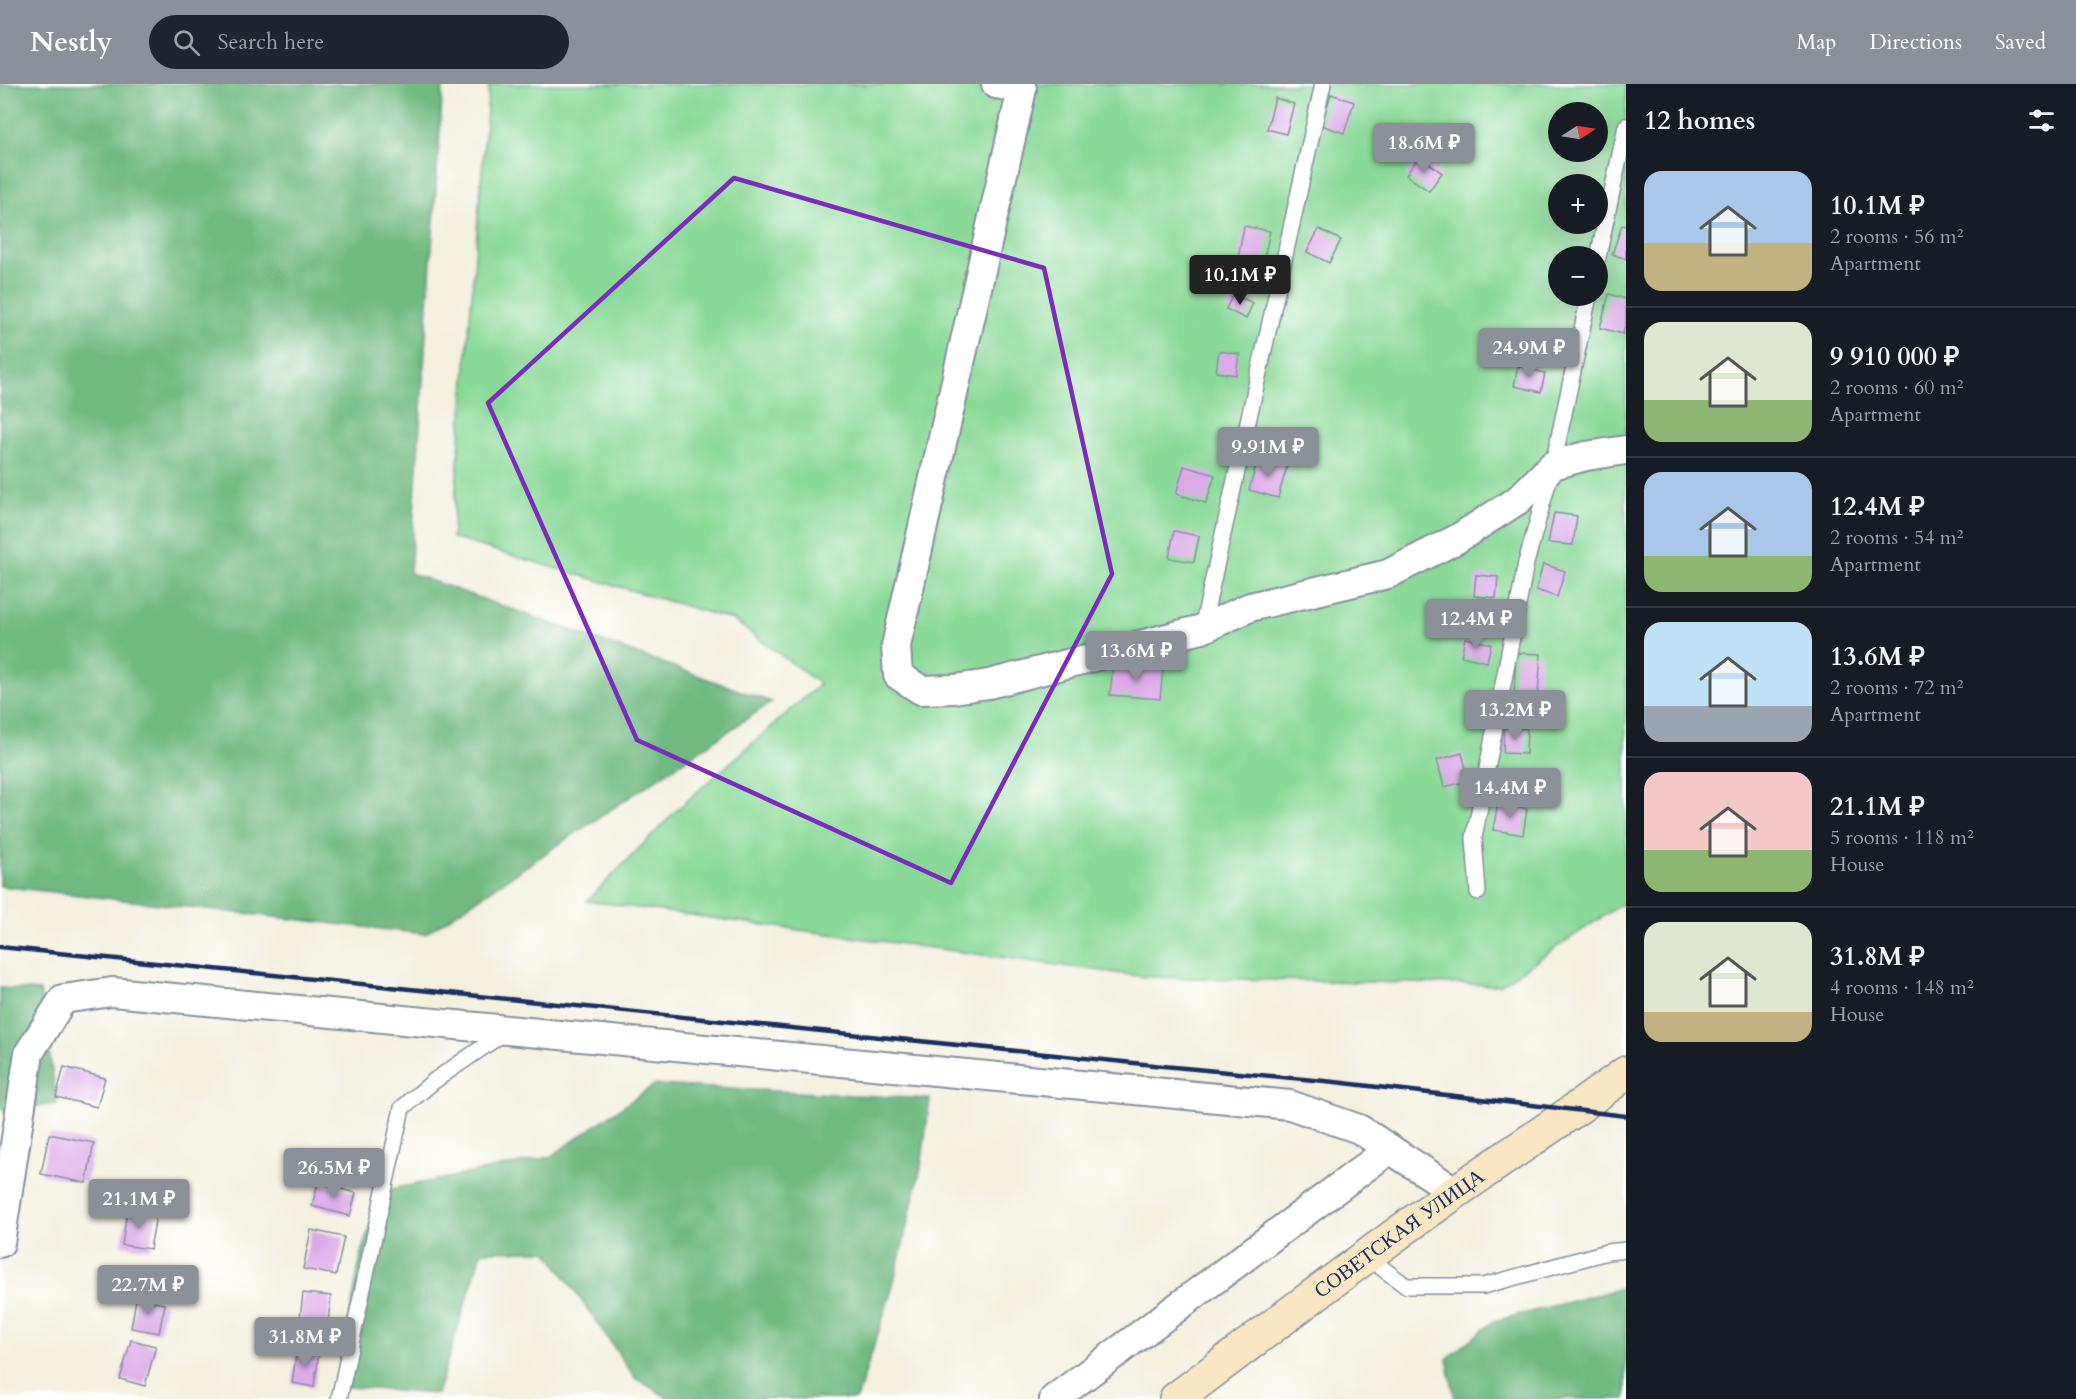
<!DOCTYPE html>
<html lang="en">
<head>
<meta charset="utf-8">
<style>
	:root { --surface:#171b24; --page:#20242c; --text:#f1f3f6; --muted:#9ea1a6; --line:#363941; --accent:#8c9099 }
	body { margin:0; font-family:Cardo,serif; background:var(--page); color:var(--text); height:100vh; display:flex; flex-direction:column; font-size:22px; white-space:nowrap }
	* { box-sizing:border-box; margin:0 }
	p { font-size:20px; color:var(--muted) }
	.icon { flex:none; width:33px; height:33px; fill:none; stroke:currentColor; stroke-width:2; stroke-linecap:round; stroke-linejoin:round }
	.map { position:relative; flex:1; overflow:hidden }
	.sheet { display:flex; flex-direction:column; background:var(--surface); width:450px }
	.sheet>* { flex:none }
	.needle { width:39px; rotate:78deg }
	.buttons { position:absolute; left:1548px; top:18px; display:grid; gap:12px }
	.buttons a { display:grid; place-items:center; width:60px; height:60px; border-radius:50%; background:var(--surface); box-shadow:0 6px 24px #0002; font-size:30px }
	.price { position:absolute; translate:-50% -51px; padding:0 14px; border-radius:6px; background:var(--accent); color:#fff; font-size:20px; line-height:39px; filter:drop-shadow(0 2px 3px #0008) }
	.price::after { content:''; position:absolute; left:50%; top:36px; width:18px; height:14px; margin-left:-9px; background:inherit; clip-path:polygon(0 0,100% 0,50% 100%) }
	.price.active { background:#222; color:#fff }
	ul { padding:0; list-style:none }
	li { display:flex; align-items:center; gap:18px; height:150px; padding:0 18px }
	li+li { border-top:2px solid var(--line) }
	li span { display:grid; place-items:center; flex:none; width:168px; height:120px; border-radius:18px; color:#555 }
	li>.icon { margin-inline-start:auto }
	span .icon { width:72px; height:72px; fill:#fffc; stroke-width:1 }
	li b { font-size:26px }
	h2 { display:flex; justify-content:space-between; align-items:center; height:72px; padding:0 18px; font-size:26px }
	header { display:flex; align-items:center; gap:36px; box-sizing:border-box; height:84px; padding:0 30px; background:var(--accent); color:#fff }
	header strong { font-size:28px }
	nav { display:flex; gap:33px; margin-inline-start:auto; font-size:21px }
	.search { width:420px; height:54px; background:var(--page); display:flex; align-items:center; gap:15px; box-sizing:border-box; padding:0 21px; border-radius:33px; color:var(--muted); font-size:22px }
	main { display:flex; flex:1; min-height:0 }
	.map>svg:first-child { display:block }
	.green { fill:#8ad998; stroke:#52847b; stroke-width:1.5; fill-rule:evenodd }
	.forest { fill:#6fb980; stroke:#45746f; stroke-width:1.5 }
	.building { fill:#dbabe8 }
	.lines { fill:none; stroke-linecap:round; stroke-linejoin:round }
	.service-casing { stroke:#87909e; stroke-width:18 }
	.minor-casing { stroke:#87909e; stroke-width:32 }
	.secondary-casing { stroke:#87909e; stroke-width:36 }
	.service { stroke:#fff; stroke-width:15 }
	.minor { stroke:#fff; stroke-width:28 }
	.secondary { stroke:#f9e7c3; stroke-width:33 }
	.rail { stroke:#1b2f5e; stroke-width:4.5 }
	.marked { fill:none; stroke:#7b2cbf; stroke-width:4.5; stroke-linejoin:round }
	.labels { text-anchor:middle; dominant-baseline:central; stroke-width:5; stroke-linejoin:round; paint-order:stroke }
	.street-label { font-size:21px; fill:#1b2f5e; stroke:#fff }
</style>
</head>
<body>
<header>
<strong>Nestly</strong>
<div class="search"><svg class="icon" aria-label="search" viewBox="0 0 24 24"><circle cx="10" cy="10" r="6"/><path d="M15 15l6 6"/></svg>Search here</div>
<nav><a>Map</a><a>Directions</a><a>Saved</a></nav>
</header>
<main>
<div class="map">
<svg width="1626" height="1315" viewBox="0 0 1626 1315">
	<rect width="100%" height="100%" fill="#fff"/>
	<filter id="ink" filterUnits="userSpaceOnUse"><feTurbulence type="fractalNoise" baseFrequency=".0167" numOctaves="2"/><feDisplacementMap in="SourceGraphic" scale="12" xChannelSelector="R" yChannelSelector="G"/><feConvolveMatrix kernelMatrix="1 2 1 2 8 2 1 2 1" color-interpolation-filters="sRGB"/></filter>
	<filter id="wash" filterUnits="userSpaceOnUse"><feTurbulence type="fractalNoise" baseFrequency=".008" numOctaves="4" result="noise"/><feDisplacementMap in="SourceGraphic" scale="24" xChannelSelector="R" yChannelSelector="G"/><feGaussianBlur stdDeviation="1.35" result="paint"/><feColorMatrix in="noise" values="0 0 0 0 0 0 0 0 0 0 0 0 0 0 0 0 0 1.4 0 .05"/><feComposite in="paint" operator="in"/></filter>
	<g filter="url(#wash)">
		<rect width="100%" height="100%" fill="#f3f0de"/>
		<path class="green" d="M489,0H1626V817L1500,901L1146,893L587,817L680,723L820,600L733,536L452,454ZM1558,28H1598V68H1558ZM1558,100H1598V140H1558ZM1558,172H1598V212H1558Z"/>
		<g class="forest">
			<path d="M0,0H443L410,489L772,618L425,850L0,802Z"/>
			<path d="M0,904L40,907L57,1020L0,1026Z"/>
			<path d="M654,1001L930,1015L921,1083L892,1205L857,1315H670L636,1295L547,1167H482L437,1310L337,1302L362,1167L382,1107L550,1073Z"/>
			<path d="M1626,1203V1315H1455L1447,1275L1494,1237Z"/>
		</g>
		<g id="blocks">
			<g class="building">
				<path d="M1331,10L1354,18L1344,49L1321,41Z"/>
				<path d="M1275,14L1294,20L1286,50L1267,45Z"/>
				<path d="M1419,72L1442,89L1429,107L1406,91Z"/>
				<path d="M1622,141L1626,142V175L1612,170Z"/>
				<path d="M1244,142L1270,147L1263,179L1238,174Z"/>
				<path d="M1319,145L1341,156L1329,179L1307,168Z"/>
				<path d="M1233,210L1253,219L1246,235L1226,225Z"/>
				<path d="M1609,210L1626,215V238L1623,250L1600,244Z"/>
				<path d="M1219,267L1239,270L1236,291L1216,288Z"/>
				<path d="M1518,282L1545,289L1541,308L1514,302Z"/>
				<path d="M1258,374L1287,382L1278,414L1249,406Z"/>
				<path d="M1184,382L1215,391L1206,419L1176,410Z"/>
				<path d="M1554,429L1577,432L1573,461L1548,459Z"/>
				<path d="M1174,447L1199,452L1194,478L1169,474Z"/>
				<path d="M1543,480L1565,487L1557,513L1536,506Z"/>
				<path d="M1476,491L1498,493L1496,514L1474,512Z"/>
				<path d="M1465,554L1491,560L1487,578L1461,572Z"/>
				<path d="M1516,569L1541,570L1538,611L1514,610Z"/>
				<path d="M1113,581L1163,585L1160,615L1110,611Z"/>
				<path d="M1504,644L1527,645L1526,670L1503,669Z"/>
				<path d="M1462,669L1469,697L1444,703L1437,676Z"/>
				<path d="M1498,719L1527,725L1523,751L1493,746Z"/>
				<path d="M64,983L105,994L97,1023L56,1013Z"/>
				<path d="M49,1050L94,1059L86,1099L41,1090Z"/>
				<path d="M318,1099L356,1109L350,1132L312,1122Z"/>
				<path d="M127,1127L156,1132L150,1165L122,1161Z"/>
				<path d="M311,1146L344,1153L336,1191L303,1185Z"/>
				<path d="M303,1209L331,1212L327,1247L299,1243Z"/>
				<path d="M136,1215L165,1220L159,1249L131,1244Z"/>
				<path d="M131,1256L156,1262L145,1302L120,1295Z"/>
				<path d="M297,1265L319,1269L314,1303L292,1299Z"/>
			</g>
		</g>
	</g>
	<g filter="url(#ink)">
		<use href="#blocks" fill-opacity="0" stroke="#87909e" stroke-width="1.5"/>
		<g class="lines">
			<defs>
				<g id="service">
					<path d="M1598,173L1626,42"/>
					<path d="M1202,545L1323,0"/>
					<path d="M1478,808L1474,754L1526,479L1553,381L1589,212"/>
					<path d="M1366,1172L1406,1202H1483L1607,1168L1626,1166"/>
					<path d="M339,1315L402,1024L434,997L505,948"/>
				</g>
				<g id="minor">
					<path d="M996,0L1022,5L896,562L898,591L921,606L954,605L989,600L1202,545L1250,523L1388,490L1457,455L1518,416L1553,381L1586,372L1626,366"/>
					<path d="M0,1159L29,969L63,915L112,908L1290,1021L1359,1045L1456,1108"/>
					<path d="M1054,1315L1390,1065"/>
				</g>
				<g id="secondary">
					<path id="s1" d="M1176,1315C1268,1246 1360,1175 1454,1109C1511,1069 1570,1031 1626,989"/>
				</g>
			</defs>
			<use href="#service" class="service-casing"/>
			<use href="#minor" class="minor-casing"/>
			<use href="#secondary" class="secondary-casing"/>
			<use href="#service" class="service"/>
			<use href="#minor" class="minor"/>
			<use href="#secondary" class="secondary"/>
			<path class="rail" d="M0,863L1163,982L1335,998L1626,1032"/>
		</g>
	</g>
	<path class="marked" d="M734,94L1044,184L1112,490L951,799L637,656L488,319Z"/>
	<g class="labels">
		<g class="street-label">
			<text stroke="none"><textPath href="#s1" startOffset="278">СОВЕТСКАЯ УЛИЦА</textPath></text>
		</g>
	</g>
</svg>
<div class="buttons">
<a><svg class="needle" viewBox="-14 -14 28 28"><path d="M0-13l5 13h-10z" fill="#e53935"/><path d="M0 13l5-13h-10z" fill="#9ea1a6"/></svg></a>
<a>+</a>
<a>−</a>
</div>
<b class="price" style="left:1424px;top:90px">18.6M ₽</b>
<b class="price active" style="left:1240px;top:222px">10.1M ₽</b>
<b class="price" style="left:1529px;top:295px">24.9M ₽</b>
<b class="price" style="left:1268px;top:394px">9.91M ₽</b>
<b class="price" style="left:1476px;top:566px">12.4M ₽</b>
<b class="price" style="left:1136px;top:598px">13.6M ₽</b>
<b class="price" style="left:1515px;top:657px">13.2M ₽</b>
<b class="price" style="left:1510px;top:735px">14.4M ₽</b>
<b class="price" style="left:334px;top:1115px">26.5M ₽</b>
<b class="price" style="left:139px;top:1146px">21.1M ₽</b>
<b class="price" style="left:148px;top:1232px">22.7M ₽</b>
<b class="price" style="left:305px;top:1284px">31.8M ₽</b>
</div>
<section class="sheet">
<h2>12 homes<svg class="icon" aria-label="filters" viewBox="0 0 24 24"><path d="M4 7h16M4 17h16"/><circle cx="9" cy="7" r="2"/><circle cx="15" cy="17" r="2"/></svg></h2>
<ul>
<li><span style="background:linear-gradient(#a9c7e8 60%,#c2b280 0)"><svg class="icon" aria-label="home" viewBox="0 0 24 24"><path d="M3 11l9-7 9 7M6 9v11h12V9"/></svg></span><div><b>10.1M ₽</b><p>2 rooms · 56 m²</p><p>Apartment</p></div></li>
<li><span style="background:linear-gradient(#dfe7d0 65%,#8fb573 0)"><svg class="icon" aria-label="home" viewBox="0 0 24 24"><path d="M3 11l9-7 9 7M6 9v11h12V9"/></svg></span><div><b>9 910 000 ₽</b><p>2 rooms · 60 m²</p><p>Apartment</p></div></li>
<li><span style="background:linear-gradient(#a9c7e8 70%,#8fb573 0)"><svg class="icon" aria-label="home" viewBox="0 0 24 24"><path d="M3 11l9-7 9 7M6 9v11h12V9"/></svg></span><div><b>12.4M ₽</b><p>2 rooms · 54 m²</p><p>Apartment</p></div></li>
<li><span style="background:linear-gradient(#bfe0f5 70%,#9aa5b1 0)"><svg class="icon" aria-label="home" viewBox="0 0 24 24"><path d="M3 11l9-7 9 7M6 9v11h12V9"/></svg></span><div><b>13.6M ₽</b><p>2 rooms · 72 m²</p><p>Apartment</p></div></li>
<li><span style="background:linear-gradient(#f6c9c9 65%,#8fb573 0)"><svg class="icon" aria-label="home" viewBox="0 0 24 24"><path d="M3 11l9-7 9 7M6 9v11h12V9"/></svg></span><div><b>21.1M ₽</b><p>5 rooms · 118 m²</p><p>House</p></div></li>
<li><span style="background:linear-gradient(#dfe7d0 75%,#c2b280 0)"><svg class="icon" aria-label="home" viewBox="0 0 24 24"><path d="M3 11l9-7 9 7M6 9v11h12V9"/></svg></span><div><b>31.8M ₽</b><p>4 rooms · 148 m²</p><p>House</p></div></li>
</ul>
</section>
</main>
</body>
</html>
